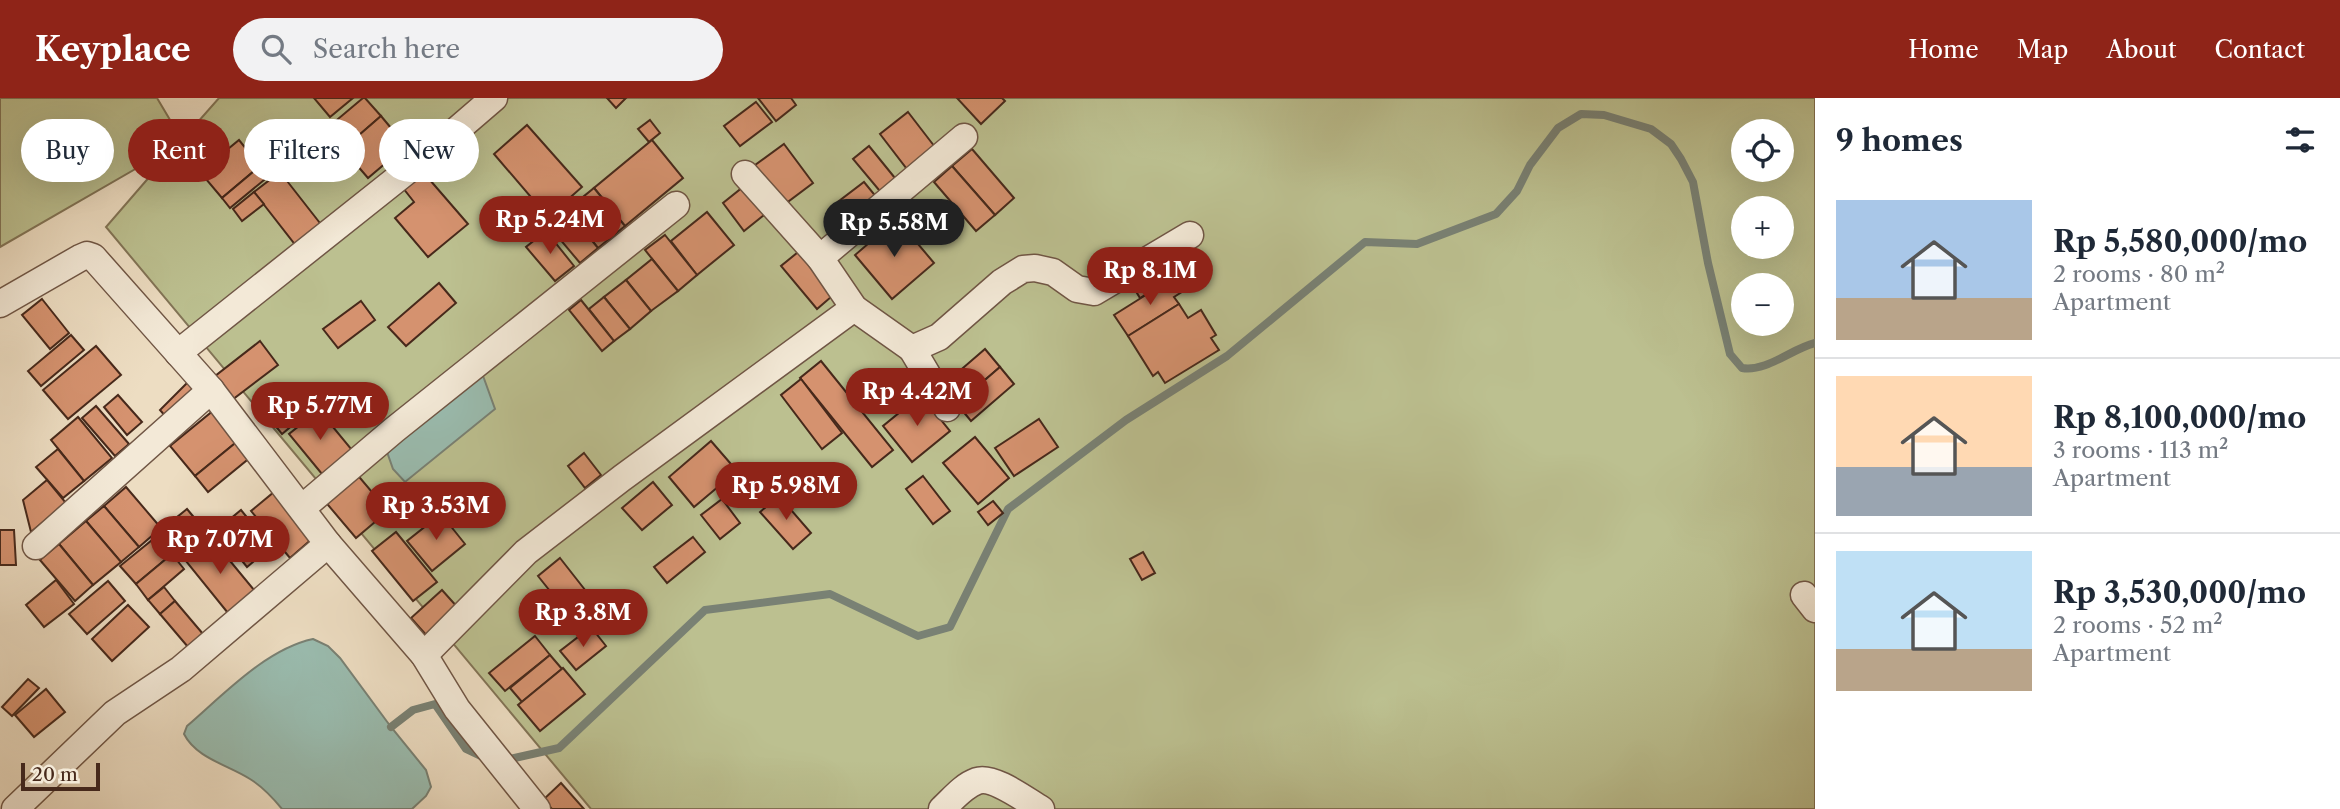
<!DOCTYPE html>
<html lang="en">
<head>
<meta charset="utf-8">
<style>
	:root { --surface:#fff; --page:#f2f2f3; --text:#1f2937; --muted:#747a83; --line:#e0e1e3; --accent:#8f2418 }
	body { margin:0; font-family:"Libre Caslon Text",serif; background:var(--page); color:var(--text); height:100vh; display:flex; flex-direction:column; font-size:26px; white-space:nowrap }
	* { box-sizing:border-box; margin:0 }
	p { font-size:23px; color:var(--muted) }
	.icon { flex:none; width:38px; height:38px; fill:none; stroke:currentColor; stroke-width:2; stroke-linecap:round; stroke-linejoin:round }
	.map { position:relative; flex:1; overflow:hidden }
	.drawer { display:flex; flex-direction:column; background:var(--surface); width:525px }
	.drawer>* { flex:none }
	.banner { position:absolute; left:21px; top:21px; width:665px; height:63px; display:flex; gap:14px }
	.buttons { position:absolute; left:1731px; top:21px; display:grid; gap:14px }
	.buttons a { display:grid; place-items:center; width:63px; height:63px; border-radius:50%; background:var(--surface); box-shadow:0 7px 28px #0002; font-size:35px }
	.scale { position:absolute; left:21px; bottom:18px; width:79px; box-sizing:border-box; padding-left:7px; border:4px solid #47291b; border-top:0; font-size:19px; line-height:24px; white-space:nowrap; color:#47291b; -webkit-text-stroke:5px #f3e9d7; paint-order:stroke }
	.price { position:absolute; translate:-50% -60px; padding:0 16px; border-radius:24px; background:var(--accent); color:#fff; font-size:23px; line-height:46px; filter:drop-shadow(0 2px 4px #0008) }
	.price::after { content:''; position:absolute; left:50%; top:42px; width:21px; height:16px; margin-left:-10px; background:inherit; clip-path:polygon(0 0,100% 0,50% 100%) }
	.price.active { background:#222; color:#fff }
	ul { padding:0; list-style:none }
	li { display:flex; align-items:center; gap:21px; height:175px; padding:0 21px }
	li+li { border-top:2px solid var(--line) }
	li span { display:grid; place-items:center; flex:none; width:196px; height:140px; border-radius:0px; color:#555 }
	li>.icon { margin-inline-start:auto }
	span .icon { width:84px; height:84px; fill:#fffc; stroke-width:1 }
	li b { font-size:30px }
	h2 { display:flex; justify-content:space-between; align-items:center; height:84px; padding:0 21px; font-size:30px }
	.chip { padding:0 24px; border-radius:32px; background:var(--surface); box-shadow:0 7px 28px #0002; font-size:24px; line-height:63px }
	.chip.active { background:var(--accent); color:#fff }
	header { display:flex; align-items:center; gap:42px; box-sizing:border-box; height:98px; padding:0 35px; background:var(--accent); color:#fff }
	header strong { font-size:33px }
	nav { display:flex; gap:38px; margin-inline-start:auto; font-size:24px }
	.search { width:490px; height:63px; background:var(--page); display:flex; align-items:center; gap:18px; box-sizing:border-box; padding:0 24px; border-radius:38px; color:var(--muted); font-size:26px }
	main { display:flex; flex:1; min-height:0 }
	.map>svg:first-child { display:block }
	.green { fill:#bcc090; stroke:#827456; stroke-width:2; fill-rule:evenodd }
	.water { fill:#9abcaf; stroke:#798174; stroke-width:2 }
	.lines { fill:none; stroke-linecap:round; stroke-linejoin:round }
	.stream { stroke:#798174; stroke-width:8 }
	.building { fill:#d5926f; stroke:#47291b; stroke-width:2 }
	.minor-casing { stroke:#705645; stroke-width:29 }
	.minor { stroke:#f3e9d7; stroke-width:26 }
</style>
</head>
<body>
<header>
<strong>Keyplace</strong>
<div class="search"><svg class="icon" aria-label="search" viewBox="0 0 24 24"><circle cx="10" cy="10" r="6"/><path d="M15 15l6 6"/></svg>Search here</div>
<nav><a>Home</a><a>Map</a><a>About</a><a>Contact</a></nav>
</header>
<main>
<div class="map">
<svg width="1815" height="711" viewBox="0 0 1815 711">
	<rect width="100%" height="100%" fill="#edddc2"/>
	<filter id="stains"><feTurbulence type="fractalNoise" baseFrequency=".00286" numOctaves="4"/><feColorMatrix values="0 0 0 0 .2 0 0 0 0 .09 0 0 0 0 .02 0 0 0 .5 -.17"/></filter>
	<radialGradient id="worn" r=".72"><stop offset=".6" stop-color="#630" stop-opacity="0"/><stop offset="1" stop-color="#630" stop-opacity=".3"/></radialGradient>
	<path class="green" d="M0,0H157L182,42L219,0H1815V711H591L106,129L177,47L0,149ZM1743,33H1782V72H1743ZM1743,110H1782V149H1743ZM1743,187H1782V226H1743Z"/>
	<g class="water">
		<path d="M482,275L495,311L405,384L393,371L386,351Z"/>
		<path d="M313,541L328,548L340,560L391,629L426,672L431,689L426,698L412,711H282C273,700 263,689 250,681C228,667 196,660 184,636L187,628C223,597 266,551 313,541Z"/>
	</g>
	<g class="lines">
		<g class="stream">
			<path d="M391,629L413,612L435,606L466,651L487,661"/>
			<path d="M510,661L559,650L705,512L830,496L918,538L950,529L1008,411L1126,322L1227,258L1365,144L1417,146L1496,116L1517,93L1530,67L1558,30L1581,16L1604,17L1651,31L1671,46L1681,61L1693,84L1708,165L1730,256L1742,270C1767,274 1791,251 1815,245"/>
		</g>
	</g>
	<g class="building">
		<path d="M314,0H353L330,19Z"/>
		<path d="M363,0H365L381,18L343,51L326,31Z"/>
		<path d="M607,0H626L616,10Z"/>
		<path d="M758,0H791L796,7L776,23Z"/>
		<path d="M957,0H1002L1005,3L981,26Z"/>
		<path d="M756,4L772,24L740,48L724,28Z"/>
		<path d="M908,14L938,53L910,75L880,36Z"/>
		<path d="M381,18L406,48L368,80L343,51Z"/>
		<path d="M650,22L660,35L649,44L638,31Z"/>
		<path d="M527,27L582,89L548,119L494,56Z"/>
		<path d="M239,42L260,68L222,100L200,74Z"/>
		<path d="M652,42L683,80L625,128L594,90Z"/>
		<path d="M784,46L813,85L781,109L751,70Z"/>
		<path d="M869,48L899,85L884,98L853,61Z"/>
		<path d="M972,51L1014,100L995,117L952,68Z"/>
		<path d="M260,68L269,78L230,110L222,100Z"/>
		<path d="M952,68L995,117L976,133L934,84Z"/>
		<path d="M280,74L323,129L297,149L254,94Z"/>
		<path d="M423,74L468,126L428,159L395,120L414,104L403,90Z"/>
		<path d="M864,84L878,101L852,121L839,103Z"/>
		<path d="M748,85L769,113L744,133L723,105Z"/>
		<path d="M594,90L625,128L598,150L567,112Z"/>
		<path d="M254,94L264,106L242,123L233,111Z"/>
		<path d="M567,112L598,150L580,165L548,127Z"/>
		<path d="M707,114L734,147L697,177L671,143Z"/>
		<path d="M897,121L934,165L892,201L855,157Z"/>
		<path d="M546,133L574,168L555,183L526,149Z"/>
		<path d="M665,137L697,177L678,193L645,152Z"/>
		<path d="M803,150L838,193L817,211L781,168Z"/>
		<path d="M652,161L678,193L651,213L626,182Z"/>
		<path d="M1166,163L1176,178L1140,200L1131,185Z"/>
		<path d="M1176,178L1185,192L1174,199L1179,206L1128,238L1114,217Z"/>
		<path d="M626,182L651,213L630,231L604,199Z"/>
		<path d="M439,185L456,205L406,248L388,229Z"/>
		<path d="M604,199L630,231L614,243L589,211Z"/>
		<path d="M42,201L69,235L50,251L22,217Z"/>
		<path d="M581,202L614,243L602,253L569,212Z"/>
		<path d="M361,203L375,222L338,250L323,231Z"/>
		<path d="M1179,206L1188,220L1201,212L1216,237L1211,240L1219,252L1165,285L1158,274L1153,278L1128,238Z"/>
		<path d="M71,237L84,252L41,288L28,273Z"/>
		<path d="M260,243L278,267L228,305L210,282Z"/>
		<path d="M96,248L121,277L68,321L43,292Z"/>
		<path d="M985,251L1000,269L957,306L942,288Z"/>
		<path d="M821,263L893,352L872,369L800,280Z"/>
		<path d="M1000,269L1014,286L971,323L957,306Z"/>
		<path d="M801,281L842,335L822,351L781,297Z"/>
		<path d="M188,284L201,298L172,326L160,312Z"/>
		<path d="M297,288L314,309L282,336L265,315Z"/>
		<path d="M118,297L142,324L127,337L104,309Z"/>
		<path d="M921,297L950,333L912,364L883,328Z"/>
		<path d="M96,308L129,346L115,358L82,320Z"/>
		<path d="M214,312L239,342L195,378L170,348Z"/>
		<path d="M319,312L352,352L322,376L289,336Z"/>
		<path d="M78,319L112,360L84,383L51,342Z"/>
		<path d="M1039,321L1058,349L1014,378L995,350Z"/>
		<path d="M975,339L1009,380L978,406L943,365Z"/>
		<path d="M239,342L252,358L208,394L195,378Z"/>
		<path d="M711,343L737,373L694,409L669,379Z"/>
		<path d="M58,351L84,383L63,400L36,369Z"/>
		<path d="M584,355L601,377L585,390L568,368Z"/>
		<path d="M355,374L388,413L356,440L323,401Z"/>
		<path d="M923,378L950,413L933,426L906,391Z"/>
		<path d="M47,382L66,405L31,434L23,402Z"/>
		<path d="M653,384L672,407L642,432L622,410Z"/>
		<path d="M126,389L161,430L139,449L104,408Z"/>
		<path d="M274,394L313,440L290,460L251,413Z"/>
		<path d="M779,398L811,435L793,451L760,414Z"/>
		<path d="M722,401L740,425L720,441L701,417Z"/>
		<path d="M993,403L1003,415L988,427L978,414Z"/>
		<path d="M104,408L139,449L121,464L86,423Z"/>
		<path d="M187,411L207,435L181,457L161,432Z"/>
		<path d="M241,412L271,449L247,469L217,432Z"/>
		<path d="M441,416L465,446L432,473L407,443Z"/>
		<path d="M86,423L121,464L93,487L59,446Z"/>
		<path d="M0,432H14L16,467H0Z"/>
		<path d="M396,434L437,484L413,503L372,453Z"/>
		<path d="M207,435L259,498L232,520L181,457Z"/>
		<path d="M157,438L172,456L136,486L120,468Z"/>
		<path d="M693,439L705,454L667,485L654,469Z"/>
		<path d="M59,446L93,487L75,503L40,462Z"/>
		<path d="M1143,454L1155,475L1142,482L1130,461Z"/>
		<path d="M172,456L184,471L148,502L136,486Z"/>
		<path d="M560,460L600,511L578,528L538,478Z"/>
		<path d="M56,482L74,506L44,529L26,507Z"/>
		<path d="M108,483L125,503L87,536L69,516Z"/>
		<path d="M164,489L175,503L160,516L148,502Z"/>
		<path d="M442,492L459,511L428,539L411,520Z"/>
		<path d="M175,503L203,536L188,549L160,516Z"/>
		<path d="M128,507L149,529L112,563L92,541Z"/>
		<path d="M591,529L606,548L576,572L560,553Z"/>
		<path d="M535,538L550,557L505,593L489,575Z"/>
		<path d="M550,557L562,571L522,604L510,590Z"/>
		<path d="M563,570L585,596L540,633L518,607Z"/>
		<path d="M28,581L39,590L12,618L2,609Z"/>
		<path d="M46,591L65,614L34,639L15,617Z"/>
		<path d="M561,685L584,711H552L544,701Z"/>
	</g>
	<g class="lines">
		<defs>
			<g id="minor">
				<path d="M964,39L820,160L854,210L912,251L939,239L1002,184L1023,171L1035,170L1053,174L1077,191L1094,194L1190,137"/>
				<path d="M745,76L820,160"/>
				<path d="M0,206L80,160L87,157L93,159L211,292L328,446L424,557L457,611L537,711"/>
				<path d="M912,251L947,310"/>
				<path d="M178,255L437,49L494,0"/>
				<path d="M302,410L394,332L676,107"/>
				<path d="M36,448L211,292"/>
				<path d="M1804,497L1815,511"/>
				<path d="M424,557L526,454L622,380L854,210"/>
				<path d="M15,711L115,615L181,571L328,446"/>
				<path d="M942,711C953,701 963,688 977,683C993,677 1027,703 1041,711"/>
			</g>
		</defs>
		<use href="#minor" class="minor-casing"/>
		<use href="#minor" class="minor"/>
	</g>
	<rect width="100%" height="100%" filter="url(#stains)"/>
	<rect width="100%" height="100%" fill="url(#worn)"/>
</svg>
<div class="buttons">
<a><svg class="icon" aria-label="locate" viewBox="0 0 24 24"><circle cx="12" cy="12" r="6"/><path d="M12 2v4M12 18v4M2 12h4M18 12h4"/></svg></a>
<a>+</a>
<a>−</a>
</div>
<div class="scale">20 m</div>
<b class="price" style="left:550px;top:158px">Rp 5.24M</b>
<b class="price active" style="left:894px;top:161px">Rp 5.58M</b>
<b class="price" style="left:1150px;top:209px">Rp 8.1M</b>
<b class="price" style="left:917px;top:330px">Rp 4.42M</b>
<b class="price" style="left:320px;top:344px">Rp 5.77M</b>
<b class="price" style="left:786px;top:424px">Rp 5.98M</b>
<b class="price" style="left:436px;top:444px">Rp 3.53M</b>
<b class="price" style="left:220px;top:478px">Rp 7.07M</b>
<b class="price" style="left:583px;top:551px">Rp 3.8M</b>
<div class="banner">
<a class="chip">Buy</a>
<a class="chip active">Rent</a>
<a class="chip">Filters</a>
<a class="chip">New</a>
</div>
</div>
<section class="drawer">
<h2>9 homes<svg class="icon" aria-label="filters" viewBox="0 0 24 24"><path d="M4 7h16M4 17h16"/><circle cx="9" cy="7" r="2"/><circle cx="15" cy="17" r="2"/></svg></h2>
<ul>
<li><span style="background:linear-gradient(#a9c7e8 70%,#b9a48a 0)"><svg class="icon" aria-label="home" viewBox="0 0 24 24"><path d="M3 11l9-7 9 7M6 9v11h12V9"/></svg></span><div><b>Rp 5,580,000/mo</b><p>2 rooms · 80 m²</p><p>Apartment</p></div></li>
<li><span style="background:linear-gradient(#ffd9b3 65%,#9aa5b1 0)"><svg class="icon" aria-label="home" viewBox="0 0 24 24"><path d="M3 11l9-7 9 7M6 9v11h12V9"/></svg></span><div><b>Rp 8,100,000/mo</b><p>3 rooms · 113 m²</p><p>Apartment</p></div></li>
<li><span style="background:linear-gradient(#bfe0f5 70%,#b9a48a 0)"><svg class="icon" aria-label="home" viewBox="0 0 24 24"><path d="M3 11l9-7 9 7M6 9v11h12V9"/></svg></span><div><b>Rp 3,530,000/mo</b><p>2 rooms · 52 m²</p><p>Apartment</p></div></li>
</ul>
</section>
</main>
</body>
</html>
